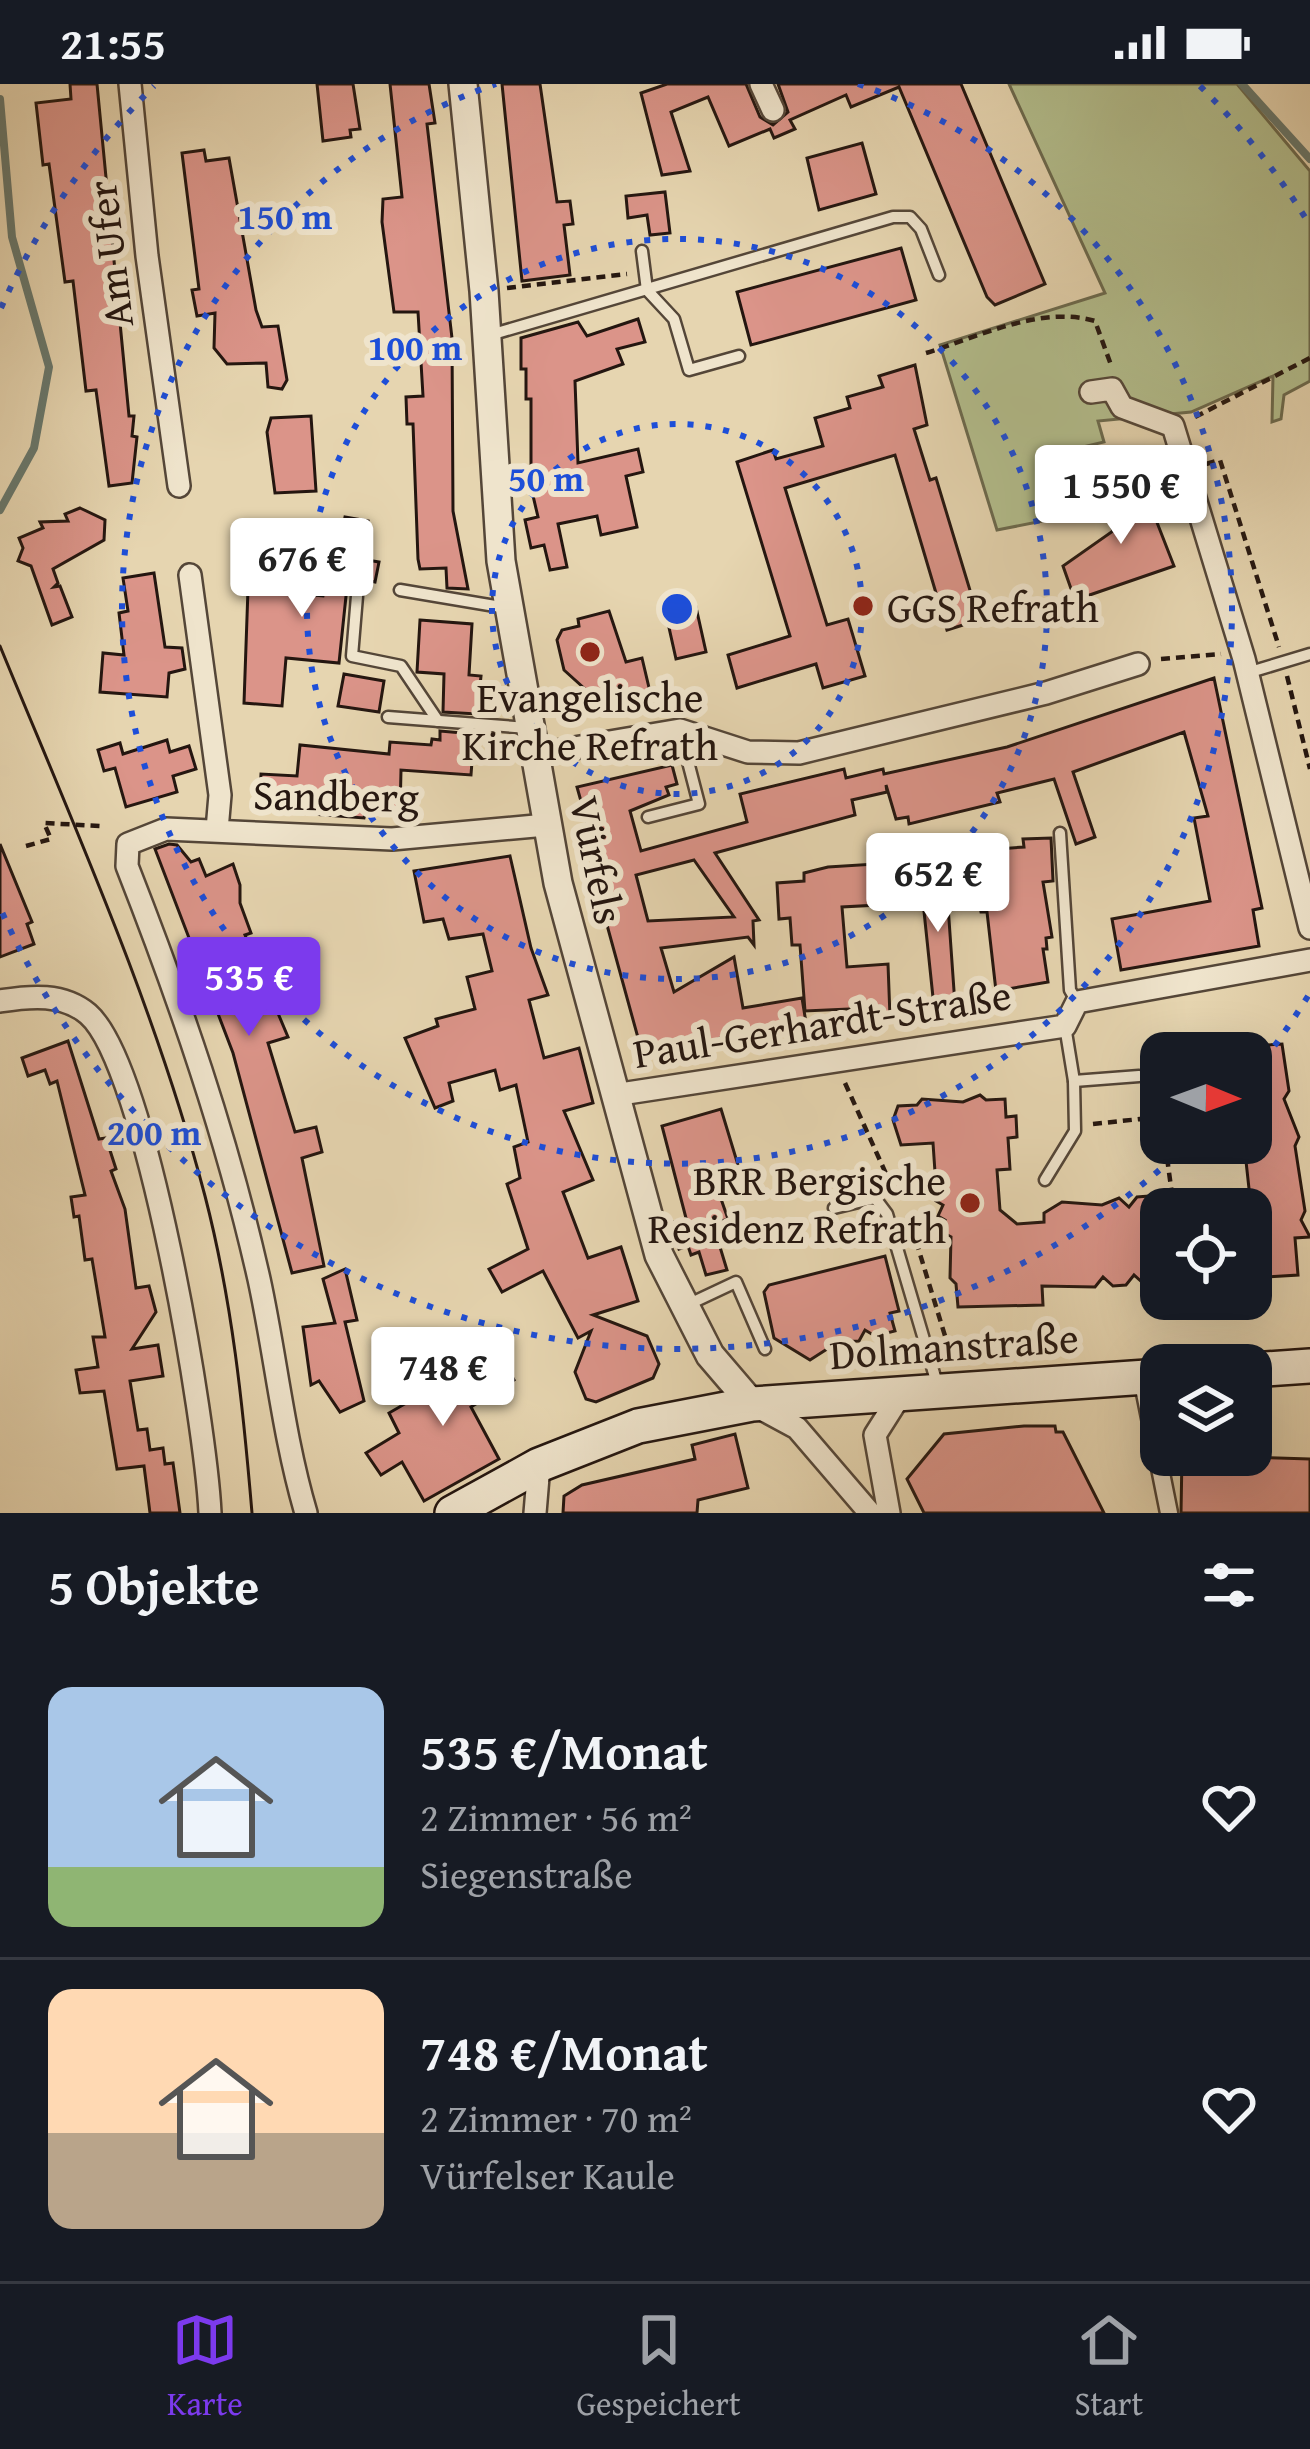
<!DOCTYPE html>
<html lang="de">
<head>
<meta charset="utf-8">
<style>
	:root { --surface:#171b24; --page:#242831; --text:#f1f3f6; --muted:#9ea1a6; --line:#363941; --accent:#7c3aed }
	body { margin:0; font-family:"Gentium Book Plus",serif; background:var(--page); color:var(--text); height:100vh; display:flex; flex-direction:column; font-size:45px; white-space:nowrap }
	* { box-sizing:border-box; margin:0 }
	p { font-size:39px; color:var(--muted) }
	.icon { flex:none; width:66px; height:66px; fill:none; stroke:currentColor; stroke-width:2; stroke-linecap:round; stroke-linejoin:round }
	.map { position:relative; height:1429px; overflow:hidden }
	.side { display:flex; flex-direction:column; background:var(--surface); flex:1 }
	.side>* { flex:none }
	.needle { width:78px; rotate:91deg }
	.controls { position:absolute; left:1140px; top:948px; display:grid; gap:24px }
	.controls a { display:grid; place-items:center; width:132px; height:132px; border-radius:24px; background:var(--surface); box-shadow:0 12px 48px #0002; font-size:60px }
	.price { position:absolute; translate:-50% -102px; padding:0 27px; border-radius:12px; background:#fff; color:#222; font-size:39px; line-height:78px; filter:drop-shadow(0 3px 6px #0008) }
	.price::after { content:''; position:absolute; left:50%; top:72px; width:36px; height:27px; margin-left:-18px; background:inherit; clip-path:polygon(0 0,100% 0,50% 100%) }
	.price.active { background:var(--accent); color:#fff }
	ul { padding:0; list-style:none }
	li { display:flex; align-items:center; gap:36px; height:300px; padding:0 48px }
	li+li { border-top:3px solid var(--line) }
	li span { display:grid; place-items:center; flex:none; width:336px; height:240px; border-radius:24px; color:#555 }
	li>.icon { margin-inline-start:auto }
	span .icon { width:144px; height:144px; fill:#fffc; stroke-width:1 }
	li b { font-size:51px }
	h2 { display:flex; justify-content:space-between; align-items:center; height:144px; padding:0 48px; font-size:51px }
	.status { display:flex; justify-content:space-between; align-items:center; height:84px; padding:0 60px; background:var(--surface); direction:ltr }
	.status svg { height:33px; fill:currentColor }
	.tab-bar { display:flex; justify-content:space-around; align-items:center; height:168px; border-top:3px solid var(--line); background:var(--surface); font-size:33px; color:var(--muted) }
	.tab-bar a { display:grid; justify-items:center; gap:6px }
	.tab-bar .active { color:var(--accent) }
	.map>svg:first-child { display:block }
	.green { fill:#b3be8d; stroke:#6c6a4e; stroke-width:3 }
	.lines { fill:none; stroke-linecap:round; stroke-linejoin:round }
	.stream { stroke:#68786d; stroke-width:8 }
	.building { fill:#db9489; stroke:#241610; stroke-width:3; fill-rule:evenodd }
	.service-casing { stroke:#544638; stroke-width:15 }
	.pedestrian-casing { stroke:#544638; stroke-width:21 }
	.minor-casing { stroke:#544638; stroke-width:26 }
	.tertiary-casing { stroke:#544638; stroke-width:32 }
	.secondary-casing { stroke:#241610; stroke-width:38 }
	.path { stroke:#241610; stroke-width:4.5; stroke-dasharray:9 6; stroke-linecap:butt }
	.service { stroke:#efe4cc; stroke-width:10 }
	.pedestrian { stroke:#efe4cc; stroke-width:16 }
	.minor { stroke:#efe4cc; stroke-width:21 }
	.tertiary { stroke:#efe4cc; stroke-width:27 }
	.secondary { stroke:#efe4cc; stroke-width:33 }
	.tram { stroke:#241610; stroke-width:3 }
	.ring { fill:none; stroke:#1d4ed8; stroke-width:6; stroke-dasharray:6 12 }
	.poi-dot { fill:#8f2418; stroke:#efe4cc; stroke-width:4.5 }
	.labels { text-anchor:middle; dominant-baseline:central; stroke-width:12; stroke-linejoin:round; paint-order:stroke }
	.street-label { font-size:42px; fill:#241610; stroke:#efe4cc }
	.poi-label { font-size:42px; fill:#241610; stroke:#efe4cc; text-anchor:start }
	.centre { fill:#1d4ed8; stroke:#efe4cc; stroke-width:6 }
	.ring-label { font-size:36px; text-anchor:middle; font-weight:bold; fill:#1d4ed8; stroke:#efe4cc; stroke-width:12; stroke-linejoin:round; paint-order:stroke }
</style>
</head>
<body>
<div class="status"><b>21:55</b><svg viewBox="0 0 49 12"><path d="M0 12V9h3v3zM5 12V6h3v6zM10 12V3h3v9zM15 12V0h3v12zM26 1h20v11H26zM47 4h2v5h-2z"/></svg></div>
<div class="map">
<svg width="1310" height="1429" viewBox="0 0 1310 1429">
	<rect width="100%" height="100%" fill="#e6d5b0"/>
	<filter id="stains"><feTurbulence type="fractalNoise" baseFrequency=".00167" numOctaves="4"/><feColorMatrix values="0 0 0 0 .2 0 0 0 0 .09 0 0 0 0 .02 0 0 0 .5 -.17"/></filter>
	<radialGradient id="worn" r=".72"><stop offset=".6" stop-color="#630" stop-opacity="0"/><stop offset="1" stop-color="#630" stop-opacity=".3"/></radialGradient>
	<path class="green" d="M1009,0H1237L1310,87V297L1284,311L1281,335L1272,338L1273,292L1191,328L1098,337L1104,358L1074,365L1088,428L997,446L940,261L1105,209Z"/>
	<g class="lines">
		<g class="stream">
			<path d="M1242,0L1310,75"/>
			<path d="M0,15L12,153L49,283L34,364L0,426"/>
		</g>
	</g>
	<g class="building">
		<path d="M70,0H97L129,332H134L132,352L137,353L132,399L109,402L96,306L86,307L73,197L65,198L49,80L43,81L36,19L71,15Z"/>
		<path d="M317,0H353L360,45L350,46L351,53L323,57Z"/>
		<path d="M390,0H429L435,39L427,40L452,254L453,427L468,505L447,504L446,484L420,485L418,475L413,340H407L406,313L423,312L418,228H394L382,138L383,115L402,113Z"/>
		<path d="M502,0H540L557,118L570,117L573,140L564,141L570,191L522,197Z"/>
		<path d="M667,0H746L760,33L773,41L788,28L778,0H961L1045,200L995,221L987,213L899,3L851,23L846,11L790,36L795,45L774,54L770,45L729,62L708,13L671,28L690,87L662,91L641,9Z"/>
		<path d="M862,59L876,110L819,126L807,74Z"/>
		<path d="M204,66L206,77L229,74L256,226L262,243L278,242L287,296L282,305L268,303L266,279L227,280L214,264L215,229L197,232L192,206L199,205L182,69Z"/>
		<path d="M665,108L670,149L650,151L647,131L628,134L626,112Z"/>
		<path d="M901,164L916,216L751,261L737,208Z"/>
		<path d="M638,235L645,258L617,265L623,280L575,297L578,379L638,365L643,388L626,392L637,443L601,451L597,432L558,440L567,483L550,486L544,461L531,464L525,436L538,433L531,403V315H526V285H521V254L578,238L587,252Z"/>
		<path d="M915,281L927,341L914,345L930,396L936,394L979,536L947,546L895,371L785,404L827,541L848,535L865,592L823,604L816,580L737,604L728,571L790,552L737,378L773,366L776,375L823,362L815,334L850,324L847,313L883,303L879,292Z"/>
		<path d="M311,332L316,407L275,409L267,348L271,334Z"/>
		<path d="M1142,400L1174,482L1075,516L1063,482L1113,447L1103,414Z"/>
		<path d="M80,424L105,436L104,456L53,485L58,499L54,503L60,502L72,533L52,541L31,482L18,477L23,464L19,454L43,444L40,438L68,437L65,430Z"/>
		<path d="M345,433L368,437L361,475L379,478L375,498L348,493L339,579L286,574L282,622L244,619L248,505L323,512L337,442L343,443Z"/>
		<path d="M154,489L165,563L182,564L185,585L169,589L167,613L100,608L103,569L124,571L119,529L128,527L123,494Z"/>
		<path d="M696,523L706,568L676,575L666,530Z"/>
		<path d="M609,527L626,578L642,574L650,608L595,614L564,586L557,556L562,546L579,542L578,535Z"/>
		<path d="M420,536L472,540L469,591L481,592L477,630L443,628L444,590L417,588Z"/>
		<path d="M344,590L384,597L379,628L338,622Z"/>
		<path d="M1214,594L1262,824L1253,826L1259,862L1121,886L1112,835L1210,817L1194,734L1208,732L1184,648L1073,688L1095,753L1076,760L1054,695L997,709L1000,718L909,740L908,733L896,735L886,701L887,708L852,716L855,731L715,769L759,836L753,837L754,861L748,853L661,864L674,908L734,873L743,924L802,914L807,945L730,958L728,949L710,960L707,954L643,972L596,801L604,799L577,703L672,681L677,700L666,703L669,711L630,727L641,767L747,738L740,710L844,685L846,694L883,685L884,690L1007,663ZM694,776L734,833L648,837L636,791Z"/>
		<path d="M440,647L474,650L471,691L401,686L400,729H365L364,734L259,726L261,690L297,692L300,661L389,670L390,658L431,661L432,655L440,656Z"/>
		<path d="M167,656L170,668L189,662L196,685L173,692L177,708L126,723L115,684L104,687L98,666L120,659L123,670Z"/>
		<path d="M1051,754L1053,797L1043,798L1052,853L1046,854L1047,865H1043L1048,898L996,907L987,828H981L970,767L1024,763L1023,755Z"/>
		<path d="M0,760L32,838L27,840L34,860L0,873Z"/>
		<path d="M169,760L177,761L191,778L199,775L206,792L233,780L240,801V819L251,849L245,851L288,953L268,959L295,1048L316,1043L322,1068L302,1074L324,1182L292,1189L233,969L155,765Z"/>
		<path d="M510,772L531,864L548,911L529,916L544,974L579,964L593,1019L564,1027L593,1096L563,1108L588,1174L621,1163L638,1217L593,1231L647,1252L659,1280L653,1294L596,1318L586,1315L575,1288L591,1247L578,1254L543,1187L502,1208L489,1185L528,1165L507,1100L520,1094L514,1063L528,1058L516,1001L500,1006L495,986L449,999L453,1017L435,1024L405,954L438,942L436,935L475,925L467,893L492,887L483,850L449,855L443,835L424,838L414,787Z"/>
		<path d="M945,779L955,921L934,923L920,789Z"/>
		<path d="M875,780L878,821L842,823L847,883L888,880L890,933L870,934V924L805,927L800,861H792L790,834L779,835L777,799L804,797V789L828,783Z"/>
		<path d="M68,957L99,1055L106,1054L116,1085L111,1087L125,1125L136,1204L149,1202L156,1228L132,1265L158,1261L163,1292L130,1297L138,1346L147,1345L150,1366L163,1364L165,1380L173,1379L180,1429H150L144,1382L117,1385L104,1307L80,1309L76,1286L98,1283L93,1253H105L92,1175L85,1176L79,1132L74,1133L71,1113L85,1111L57,997L50,1000L45,986L28,992L22,974Z"/>
		<path d="M1282,960L1289,1007L1284,1015L1299,1053L1295,1062L1305,1127L1301,1136L1310,1153L1295,1154L1298,1191L1251,1194L1253,1141L1244,1059H1251V962Z"/>
		<path d="M980,1011L986,1016L1005,1015L1006,1033L1016,1032L1017,1053L1008,1054L1010,1085L997,1086L1000,1126L1017,1140L1044,1138V1129L1062,1118L1102,1121L1119,1114L1129,1123L1137,1113L1149,1112L1161,1121V1193L1156,1199L1144,1200L1134,1191L1126,1201L1113,1202L1103,1193L1095,1203L1042,1202L1043,1221L958,1223L956,1200L950,1194L951,1153L940,1147L945,1136L938,1132L943,1121L936,1117L941,1106L934,1102L940,1090L935,1088L933,1059L901,1061L893,1036L898,1022L917,1021L922,1015L963,1018Z"/>
		<path d="M721,1025L738,1081L723,1085L730,1109L720,1112L728,1135L713,1140L727,1186L706,1191L699,1168L691,1171L688,1162L679,1165L671,1139L686,1134L662,1042Z"/>
		<path d="M885,1172L899,1227L890,1229L895,1247L875,1252L865,1246L859,1257L838,1258L810,1276L774,1254L764,1208L769,1201Z"/>
		<path d="M345,1185L357,1236L345,1238L364,1317L340,1328L319,1297L311,1301L303,1243L335,1239L323,1195Z"/>
		<path d="M499,1269L514,1296L471,1323L499,1375L424,1417L402,1378L381,1391L366,1369L399,1349L389,1329L415,1314L404,1294L423,1284L434,1305Z"/>
		<path d="M1024,1342H1055L1056,1348H1063L1104,1429H924L907,1395L944,1350Z"/>
		<path d="M735,1350L748,1404L698,1416L697,1429H563L564,1412L582,1401L695,1375L692,1361Z"/>
		<path d="M1182,1371L1310,1375V1429H1181Z"/>
	</g>
	<g class="lines">
		<defs>
			<g id="service">
				<path d="M642,167L647,206L674,235L689,286L739,272"/>
				<path d="M490,251L893,133H910L921,145L939,191"/>
				<path d="M400,506L507,524"/>
				<path d="M357,512L352,572L401,582L438,637"/>
				<path d="M1247,589L1310,570"/>
				<path d="M388,633L528,644"/>
				<path d="M648,733L699,720L680,647"/>
				<path d="M1060,749L1070,906L1077,918"/>
				<path d="M1065,942L1074,997L1139,992"/>
				<path d="M1045,1096L1075,1047L1074,997"/>
				<path d="M834,1124L875,1114L887,1130L938,1303"/>
				<path d="M685,1222L736,1198L765,1265"/>
			</g>
			<path id="pedestrian" d="M1142,1294L1169,1429"/>
			<g id="minor">
				<path d="M130,0L147,172L179,402"/>
				<path d="M761,0L773,26"/>
				<path d="M1091,308L1112,305L1122,323L1173,342L1244,575L1310,844"/>
				<path d="M190,491L220,711L217,746"/>
				<path d="M533,671L680,646L748,668L799,669L1046,609L1138,580"/>
				<path d="M0,917C31,912 63,909 88,930C147,981 206,1342 210,1429"/>
				<path d="M614,1011L1065,942L1077,918L1310,876"/>
				<path d="M758,1323L797,1344L870,1429"/>
				<path d="M306,1429C283,1351 276,1273 259,1195C227,1053 180,917 127,782L128,760L166,745L392,755L546,741"/>
				<path d="M535,1429L539,1381"/>
				<path d="M889,1429L875,1351L901,1310"/>
			</g>
			<path id="tertiary" d="M463,0L484,207L501,477L558,799L659,1171L710,1271L752,1320"/>
			<g id="secondary">
				<path d="M1251,1286L1310,1282"/>
				<path d="M452,1429L539,1381L638,1342L752,1320L1161,1292"/>
			</g>
		</defs>
		<use href="#service" class="service-casing"/>
		<use href="#pedestrian" class="pedestrian-casing"/>
		<use href="#minor" class="minor-casing"/>
		<use href="#tertiary" class="tertiary-casing"/>
		<use href="#secondary" class="secondary-casing"/>
		<g class="path">
			<path d="M507,204L627,190"/>
			<path d="M926,269C978,253 1041,221 1095,237L1111,281"/>
			<path d="M1195,333L1310,274"/>
			<path d="M1206,380L1220,376L1279,563"/>
			<path d="M1161,575L1221,570"/>
			<path d="M1287,592L1310,685"/>
			<path d="M26,762L51,755L44,739L100,742"/>
			<path d="M845,999L892,1103"/>
			<path d="M1093,1040L1140,1035L1161,1050"/>
			<path d="M1165,1059L1174,1125"/>
			<path d="M916,1157L953,1278"/>
		</g>
		<use href="#service" class="service"/>
		<use href="#pedestrian" class="pedestrian"/>
		<use href="#minor" class="minor"/>
		<use href="#tertiary" class="tertiary"/>
		<use href="#secondary" class="secondary"/>
		<path class="tram" d="M0,562C74,742 155,922 205,1112C232,1216 243,1322 252,1429"/>
	</g>
	<g class="ring">
		<circle cx="677" cy="525" r="185"/>
		<circle cx="677" cy="525" r="370"/>
		<path d="M858 0A555 555 0 1 1 496 0"/>
		<path d="M1308 912A740 740 0 0 1 1252 991M1186 1062A740 740 0 0 1 1 826M1 224A740 740 0 0 1 154 2M1200 2A740 740 0 0 1 1308 138"/>
	</g>
	<g class="poi-dot">
		<circle cx="863" cy="522" r="12"/>
		<circle cx="590" cy="568" r="12"/>
		<circle cx="970" cy="1119" r="12"/>
	</g>
	<g class="labels">
		<g class="street-label">
			<text transform="translate(109 170) rotate(-97)">Am Ufer</text>
			<text transform="translate(336 711) rotate(1)">Sandberg</text>
			<text transform="translate(598 776) rotate(78)">Vürfels</text>
			<text transform="translate(822 939) rotate(-9)">Paul-Gerhardt-Straße</text>
			<text transform="translate(954 1261) rotate(-4)">Dolmanstraße</text>
		</g>
		<g class="poi-label">
			<text x="887" y="522">GGS Refrath</text>
			<text x="590" y="612" text-anchor="middle">Evangelische<tspan x="590" dy="48">Kirche Refrath</tspan></text>
			<text x="946" y="1095" text-anchor="end">BRR Bergische<tspan x="946" dy="48">Residenz Refrath</tspan></text>
		</g>
	</g>
	<circle cx="677" cy="525" r="18" class="centre"/>
	<g class="ring-label">
		<text x="285" y="145">150 m</text>
		<text x="415" y="276">100 m</text>
		<text x="546" y="407">50 m</text>
		<text x="154" y="1061">200 m</text>
	</g>
	<rect width="100%" height="100%" filter="url(#stains)"/>
	<rect width="100%" height="100%" fill="url(#worn)"/>
</svg>
<div class="controls">
<a><svg class="needle" viewBox="-14 -14 28 28"><path d="M0-13l5 13h-10z" fill="#e53935"/><path d="M0 13l5-13h-10z" fill="#9ea1a6"/></svg></a>
<a><svg class="icon" aria-label="locate" viewBox="0 0 24 24"><circle cx="12" cy="12" r="6"/><path d="M12 2v4M12 18v4M2 12h4M18 12h4"/></svg></a>
<a><svg class="icon" aria-label="layers" viewBox="0 0 24 24"><path d="M12 4l9 5-9 5-9-5zM3 14l9 5 9-5"/></svg></a>
</div>
<b class="price" style="left:1121px;top:463px">1 550 €</b>
<b class="price" style="left:302px;top:536px">676 €</b>
<b class="price" style="left:938px;top:851px">652 €</b>
<b class="price active" style="left:249px;top:955px">535 €</b>
<b class="price" style="left:443px;top:1345px">748 €</b>
</div>
<section class="side">
<h2>5 Objekte<svg class="icon" aria-label="filters" viewBox="0 0 24 24"><path d="M4 7h16M4 17h16"/><circle cx="9" cy="7" r="2"/><circle cx="15" cy="17" r="2"/></svg></h2>
<ul>
<li><span style="background:linear-gradient(#a9c7e8 75%,#8fb573 0)"><svg class="icon" aria-label="home" viewBox="0 0 24 24"><path d="M3 11l9-7 9 7M6 9v11h12V9"/></svg></span><div><b>535 €/Monat</b><p>2 Zimmer · 56 m²</p><p>Siegenstraße</p></div><svg class="icon" aria-label="heart" viewBox="0 0 24 24"><path d="M12 20l-8-8c-3-5 5-10 8-4 3-6 11-1 8 4z"/></svg></li>
<li><span style="background:linear-gradient(#ffd9b3 60%,#b9a48a 0)"><svg class="icon" aria-label="home" viewBox="0 0 24 24"><path d="M3 11l9-7 9 7M6 9v11h12V9"/></svg></span><div><b>748 €/Monat</b><p>2 Zimmer · 70 m²</p><p>Vürfelser Kaule</p></div><svg class="icon" aria-label="heart" viewBox="0 0 24 24"><path d="M12 20l-8-8c-3-5 5-10 8-4 3-6 11-1 8 4z"/></svg></li>
</ul>
</section>
<nav class="tab-bar">
<a class="active"><svg class="icon" aria-label="map" viewBox="0 0 24 24"><path d="M3 6l6-2 6 2 6-2v14l-6 2-6-2-6 2zM9 4v14M15 6v14"/></svg>Karte</a>
<a><svg class="icon" aria-label="saved" viewBox="0 0 24 24"><path d="M7 4h10v16l-5-4-5 4z"/></svg>Gespeichert</a>
<a><svg class="icon" aria-label="home" viewBox="0 0 24 24"><path d="M3 11l9-7 9 7M6 9v11h12V9"/></svg>Start</a>
</nav>
</body>
</html>
